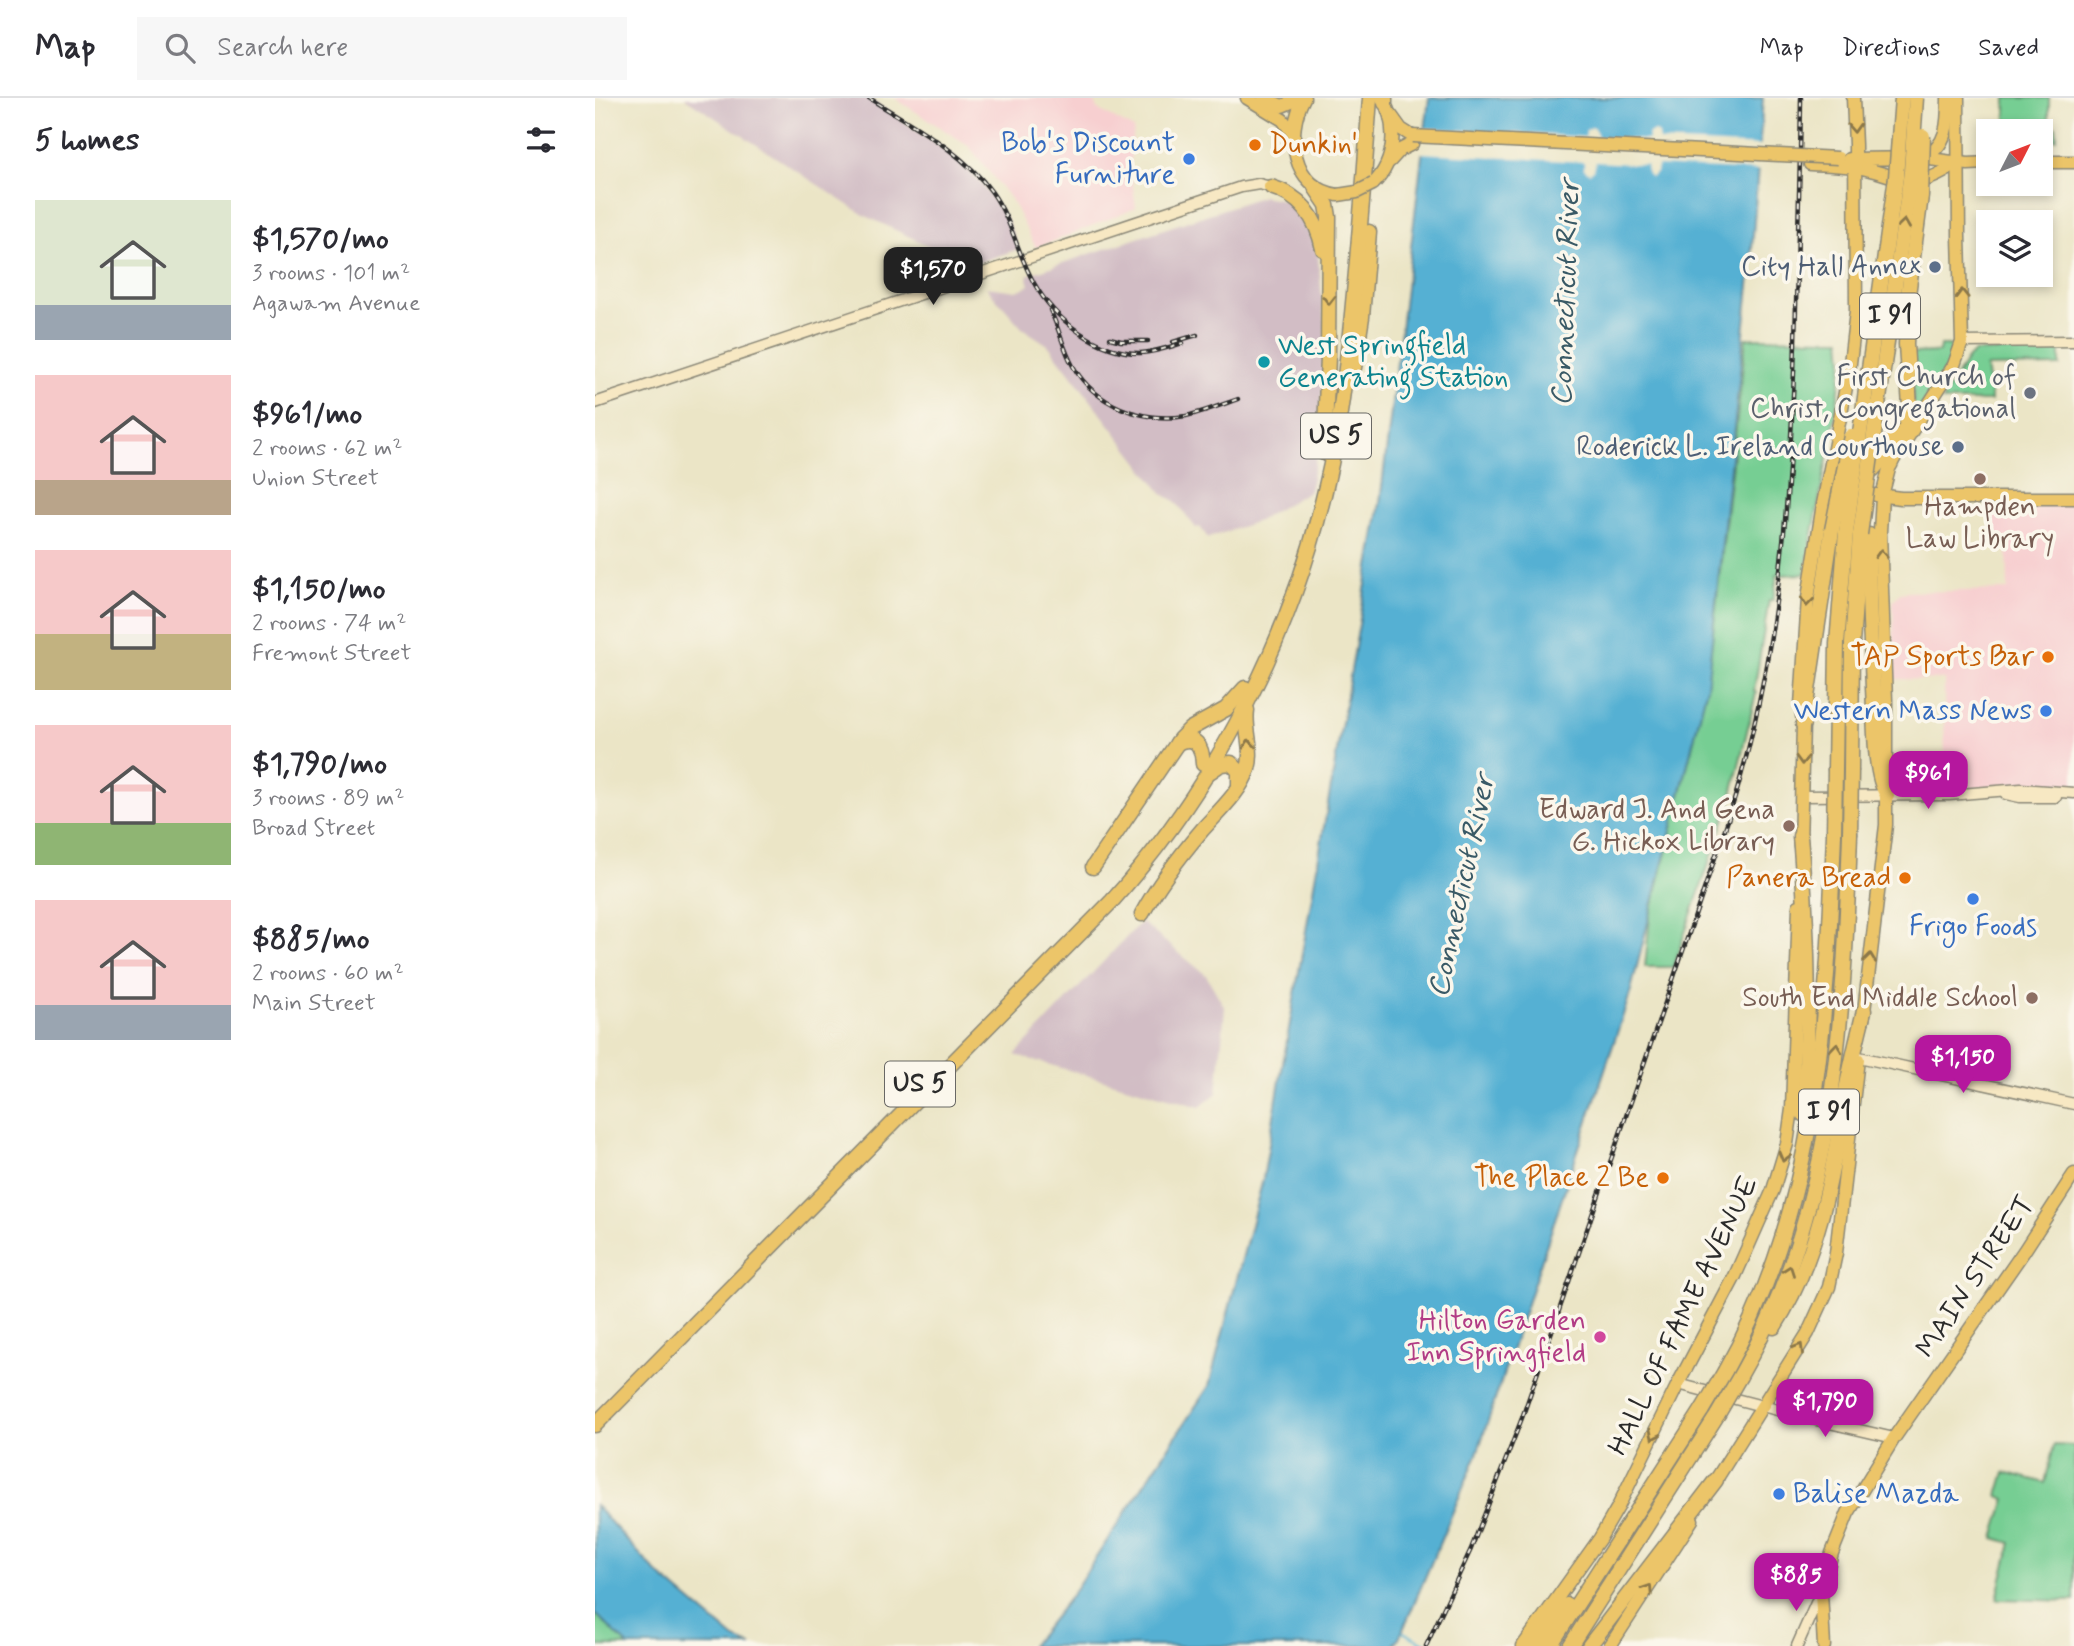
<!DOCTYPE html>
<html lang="en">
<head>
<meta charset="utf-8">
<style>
	:root { --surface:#fff; --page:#f7f7f7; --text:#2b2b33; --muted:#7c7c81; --line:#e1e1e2; --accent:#b5179e }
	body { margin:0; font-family:Mynerve,sans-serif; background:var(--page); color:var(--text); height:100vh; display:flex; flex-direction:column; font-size:26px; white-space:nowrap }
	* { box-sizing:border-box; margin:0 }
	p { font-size:23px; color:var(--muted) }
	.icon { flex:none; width:38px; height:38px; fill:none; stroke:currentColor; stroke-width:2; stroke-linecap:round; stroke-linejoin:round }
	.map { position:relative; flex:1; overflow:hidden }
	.details { display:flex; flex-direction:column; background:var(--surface); width:595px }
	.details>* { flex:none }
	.needle { width:46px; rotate:48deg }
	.buttons { position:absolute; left:1381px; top:21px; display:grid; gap:14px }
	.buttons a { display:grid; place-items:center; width:77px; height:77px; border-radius:0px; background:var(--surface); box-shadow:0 4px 10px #0003; font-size:35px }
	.price { position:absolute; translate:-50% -60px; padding:0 16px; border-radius:14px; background:var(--accent); color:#fff; font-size:23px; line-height:46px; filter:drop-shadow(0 2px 4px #0008) }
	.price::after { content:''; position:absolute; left:50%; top:42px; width:21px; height:16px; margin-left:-10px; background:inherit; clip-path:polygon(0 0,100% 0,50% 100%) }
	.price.current { background:#222; color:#fff }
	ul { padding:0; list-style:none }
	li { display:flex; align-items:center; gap:21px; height:175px; padding:0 35px }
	li span { display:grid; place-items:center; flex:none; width:196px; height:140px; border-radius:0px; color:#555 }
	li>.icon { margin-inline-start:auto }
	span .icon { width:84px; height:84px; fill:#fffc; stroke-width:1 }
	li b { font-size:30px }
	h2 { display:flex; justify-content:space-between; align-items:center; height:84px; padding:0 35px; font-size:30px }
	header { display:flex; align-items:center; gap:42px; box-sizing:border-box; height:98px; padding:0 35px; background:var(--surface); border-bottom:2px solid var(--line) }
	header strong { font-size:33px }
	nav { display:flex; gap:38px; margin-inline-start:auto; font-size:24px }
	.search { width:490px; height:63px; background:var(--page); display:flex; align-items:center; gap:18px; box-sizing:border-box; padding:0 24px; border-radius:0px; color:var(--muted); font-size:26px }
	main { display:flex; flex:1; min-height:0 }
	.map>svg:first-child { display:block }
	.built { fill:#f7cfd0 }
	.industrial { fill:#d2bdc5 }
	.green { fill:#76ce93; stroke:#507c5f; stroke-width:2 }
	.water { fill:#55b0d3; stroke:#406e7f; stroke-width:2 }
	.pier { fill:#ebe5c6 }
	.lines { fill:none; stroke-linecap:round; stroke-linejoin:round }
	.stream { stroke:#55b0d3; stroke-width:2 }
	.secondary-casing { stroke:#8b8878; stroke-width:13 }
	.primary-casing { stroke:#8b8878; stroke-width:15 }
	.highway-casing { stroke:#8b8878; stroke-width:17 }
	.secondary { stroke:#f7e8c3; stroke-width:10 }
	.primary { stroke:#ecc569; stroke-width:12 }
	.highway { stroke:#ecc569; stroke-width:14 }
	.rail-casing { stroke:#2b2b2b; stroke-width:4.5 }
	.rail { stroke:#fbf7ec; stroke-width:2; stroke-dasharray:5; stroke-linecap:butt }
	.primary-bridge-casing { stroke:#8b8878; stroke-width:15; stroke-linecap:butt }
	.highway-bridge-casing { stroke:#8b8878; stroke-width:17; stroke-linecap:butt }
	.primary-bridge { stroke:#ecc569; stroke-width:12 }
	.highway-bridge { stroke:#ecc569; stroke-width:14 }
	.oneway { stroke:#8c784a }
	.food-dot { fill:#e8710a; stroke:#fbf7ec; stroke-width:2.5 }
	.shop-dot { fill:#3f7fe0; stroke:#fbf7ec; stroke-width:2.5 }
	.service-dot { fill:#5c6f8a; stroke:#fbf7ec; stroke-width:2.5 }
	.culture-dot { fill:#0f9aa8; stroke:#fbf7ec; stroke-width:2.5 }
	.worship-dot { fill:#6b7280; stroke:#fbf7ec; stroke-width:2.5 }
	.education-dot { fill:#8d6e63; stroke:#fbf7ec; stroke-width:2.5 }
	.hotel-dot { fill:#d1479c; stroke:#fbf7ec; stroke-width:2.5 }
	.labels { text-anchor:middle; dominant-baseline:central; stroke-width:7; stroke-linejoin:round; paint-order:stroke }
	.shield { fill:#fbf7ec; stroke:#696865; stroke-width:2 }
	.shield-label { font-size:26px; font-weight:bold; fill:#2b2b2b }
	.shop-label { font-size:28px; fill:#366cbe; stroke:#fbf7ec; text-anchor:end }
	.food-label { font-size:28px; fill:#c56008; stroke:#fbf7ec; text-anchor:end }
	.service-label { font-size:28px; fill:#4e5e75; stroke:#fbf7ec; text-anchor:end }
	.culture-label { font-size:28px; fill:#0d838f; stroke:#fbf7ec; text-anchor:start }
	.worship-label { font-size:28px; fill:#5b616d; stroke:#fbf7ec; text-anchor:end }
	.education-label { font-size:28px; fill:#785e54; stroke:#fbf7ec; text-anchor:end }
	.street-label { font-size:28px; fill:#2b2b2b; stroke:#fbf7ec }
	.hotel-label { font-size:28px; fill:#b23c85; stroke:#fbf7ec; text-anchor:end }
	.water-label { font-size:30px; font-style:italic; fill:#3a5a66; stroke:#fbf7ec }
</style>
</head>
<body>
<header>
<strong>Map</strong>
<div class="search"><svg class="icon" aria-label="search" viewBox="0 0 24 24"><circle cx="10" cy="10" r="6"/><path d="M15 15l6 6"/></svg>Search here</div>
<nav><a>Map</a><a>Directions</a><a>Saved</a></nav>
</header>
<main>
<section class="details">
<h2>5 homes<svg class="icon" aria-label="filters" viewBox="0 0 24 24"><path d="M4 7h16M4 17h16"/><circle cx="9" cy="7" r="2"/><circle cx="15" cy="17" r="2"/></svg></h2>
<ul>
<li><span style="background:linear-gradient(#dfe7d0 75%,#9aa5b1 0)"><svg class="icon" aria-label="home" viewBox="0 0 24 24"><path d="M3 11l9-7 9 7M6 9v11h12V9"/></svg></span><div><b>$1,570/mo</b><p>3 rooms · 101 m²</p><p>Agawam Avenue</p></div></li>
<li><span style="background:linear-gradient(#f6c9c9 75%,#b9a48a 0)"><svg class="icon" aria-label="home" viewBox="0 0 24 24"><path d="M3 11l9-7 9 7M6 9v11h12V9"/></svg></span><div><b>$961/mo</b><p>2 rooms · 62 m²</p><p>Union Street</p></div></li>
<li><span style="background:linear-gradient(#f6c9c9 60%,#c2b280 0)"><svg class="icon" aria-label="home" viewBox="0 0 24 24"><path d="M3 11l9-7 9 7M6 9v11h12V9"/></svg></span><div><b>$1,150/mo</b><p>2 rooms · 74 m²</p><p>Fremont Street</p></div></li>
<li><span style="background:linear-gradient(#f6c9c9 70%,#8fb573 0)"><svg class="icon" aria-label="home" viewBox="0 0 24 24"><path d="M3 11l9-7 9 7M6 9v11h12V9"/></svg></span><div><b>$1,790/mo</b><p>3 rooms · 89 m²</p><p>Broad Street</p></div></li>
<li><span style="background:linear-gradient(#f6c9c9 75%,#9aa5b1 0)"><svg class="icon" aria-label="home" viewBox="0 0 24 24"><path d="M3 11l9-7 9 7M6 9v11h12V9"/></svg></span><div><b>$885/mo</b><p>2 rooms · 60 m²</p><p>Main Street</p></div></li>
</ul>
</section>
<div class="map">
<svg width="1479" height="1548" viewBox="0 0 1479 1548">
	<rect width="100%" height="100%" fill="#fbf7ec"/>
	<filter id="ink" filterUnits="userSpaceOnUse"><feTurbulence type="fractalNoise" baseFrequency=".0143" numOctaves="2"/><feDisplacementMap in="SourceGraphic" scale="14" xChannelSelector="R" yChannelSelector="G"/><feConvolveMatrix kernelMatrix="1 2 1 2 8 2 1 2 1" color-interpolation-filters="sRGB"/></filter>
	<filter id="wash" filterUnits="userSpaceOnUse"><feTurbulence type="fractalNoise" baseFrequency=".00686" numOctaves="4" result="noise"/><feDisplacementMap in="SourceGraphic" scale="28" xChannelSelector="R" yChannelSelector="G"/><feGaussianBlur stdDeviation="1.57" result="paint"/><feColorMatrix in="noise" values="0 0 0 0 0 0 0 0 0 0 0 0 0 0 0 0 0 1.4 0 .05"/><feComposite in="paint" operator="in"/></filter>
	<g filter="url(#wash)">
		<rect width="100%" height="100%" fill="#ebe5c6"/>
		<g class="built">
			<path d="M299,0H499L502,11L539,31L535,66L541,110L441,150L417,103L373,47Z"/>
			<path d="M1479,406V690H1350L1349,582L1299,581L1298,503L1305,495L1311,494L1413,492L1412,439H1397L1398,408Z"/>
		</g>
		<g class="industrial">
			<path d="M90,0H274L355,55L384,83L412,121L424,151L363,171L357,159L269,117Z"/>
			<path d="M668,98L693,103L705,112L717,129L722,148L730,231V268L720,365L714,393L663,423L613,440L605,429L601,430L580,403L568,396L453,247L427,230L391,189L422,193L435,187L432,177Z"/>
			<path d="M546,824L611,877L630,910L622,995L605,1009L420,957Z"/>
		</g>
		<g class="green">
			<path d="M1411,0H1454V29H1461L1462,41H1446V33H1415V28L1411,26Z"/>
			<path d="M1151,240L1246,241L1248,263L1240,320L1210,476L1182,477L1178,502H1174L1159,593L1161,595L1135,705L1078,869H1050L1055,819L1112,589Z"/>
			<path d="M1345,248H1359L1361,250L1355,264L1319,320L1316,255L1344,254Z"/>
			<path d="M1465,251V268L1391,269L1393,282H1396V303H1350L1347,302L1372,261L1379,254Z"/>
			<path d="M1459,1347L1479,1348V1503L1402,1501L1416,1445L1399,1440L1411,1401L1403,1398L1410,1374L1450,1385Z"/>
			<path d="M0,1515L33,1548H0Z"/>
		</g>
		<g class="water">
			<path d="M834,0H1168L1155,178L1112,589L1035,896L881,1359L807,1534L799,1548H436L473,1502L614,1288L668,1081L785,405Z"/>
			<path d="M0,1407L61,1474L140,1541L157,1548H33L0,1515Z"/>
		</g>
		<path class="pier" d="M997,29L1001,33L1003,39L1052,42L1054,36L1059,33L1064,36L1065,43L1168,48L1166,73L1063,68L1062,75L1056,79L1052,75L1051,67L1001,64L999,72L994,75L989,71V64L824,55L827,30L990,39L991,32Z"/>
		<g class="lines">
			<path class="stream" d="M808,1534L835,1548"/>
		</g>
	</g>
	<g filter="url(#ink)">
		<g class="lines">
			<defs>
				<g id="secondary">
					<path d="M1367,244L1479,243"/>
					<path d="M0,305L646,89L664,86L676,89"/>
					<path d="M1411,696L1425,699H1461"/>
					<path d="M1206,698L1354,697L1426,691L1479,695"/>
					<path d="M1264,959L1479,1006"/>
					<path d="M1083,1286L1217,1321L1299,1340"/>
					<path d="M1202,1548L1225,1496"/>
				</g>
				<g id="primary">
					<path d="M652,0L688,22L699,37"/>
					<path d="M669,0L687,8L706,0"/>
					<path d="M709,0C690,35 696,90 743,97"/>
					<path d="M796,17L806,31L817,38"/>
					<path d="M1328,59C1353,49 1353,24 1353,0"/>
					<path d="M1254,61L1327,60L1373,66L1393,65"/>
					<path d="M795,63L805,52L817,46"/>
					<path d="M1446,64H1479"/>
					<path d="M1215,66C1234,67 1253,67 1271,71C1316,82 1321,94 1364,64"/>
					<path d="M778,86C801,64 803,26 787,0"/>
					<path d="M1281,397L1306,400H1479"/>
					<path d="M1205,748L1208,626L1206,607L1213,500L1228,406L1254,274L1261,213L1260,47L1258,0"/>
					<path d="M1268,922L1291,727V603L1285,434L1287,398L1295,367L1359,267L1367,244L1364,138L1363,0"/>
					<path d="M1117,1388L1213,1235L1234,1189L1241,1155L1263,961"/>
					<path d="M928,1548L1005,1440L1023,1409L1083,1286L1140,1178L1178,1092L1192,1046L1197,1011L1204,808"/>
					<path d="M1015,1548L1097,1422"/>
					<path d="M1229,1548L1226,1494L1237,1455L1253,1415L1299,1340L1429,1153L1479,1076"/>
				</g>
				<g id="highway">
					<path d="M790,0V5"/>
					<path d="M676,89C707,98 722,121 728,151"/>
					<path d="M720,89L732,107L734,119L733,259L729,355"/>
					<path d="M759,270L767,219L774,134"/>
					<path d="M1242,341C1248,357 1261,393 1282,367C1289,359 1294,347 1299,338"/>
					<path d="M1295,367L1311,328L1315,310L1311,246L1313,197"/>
					<path d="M1274,437C1272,488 1276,539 1278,590C1280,617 1278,675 1292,697"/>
					<path d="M1208,626L1237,432"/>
					<path d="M582,645C601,636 607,648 608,666"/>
					<path d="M1240,671L1242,546L1251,434"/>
					<path d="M1256,672L1257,546L1265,436"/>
					<path d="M616,673L626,666L636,665L644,673V687"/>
					<path d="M1205,738C1213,833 1216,922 1208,1016"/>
					<path d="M498,769L585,641L595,631L631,611L650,590"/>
					<path d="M547,816C564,785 584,759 607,732C623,714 645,695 653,671C659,651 649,632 652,612"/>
					<path d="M1179,1229C1224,1159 1237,1078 1250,998C1255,970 1262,942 1269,913"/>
					<path d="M1130,1273C1223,1109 1232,920 1239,736"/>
					<path d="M1145,1278C1240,1114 1249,920 1255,736"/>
					<path d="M0,1327L517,803C623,685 697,538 732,384C745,329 751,272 757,216C764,144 770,72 775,0"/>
					<path d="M940,1548L972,1507"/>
					<path d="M955,1548L1107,1312"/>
					<path d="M975,1548L1123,1316"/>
					<path d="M994,1548L1121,1382"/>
				</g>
			</defs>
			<use href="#secondary" class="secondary-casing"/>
			<use href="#primary" class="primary-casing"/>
			<use href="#highway" class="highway-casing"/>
			<use href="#secondary" class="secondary"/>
			<use href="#primary" class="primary"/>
			<use href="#highway" class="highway"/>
			<defs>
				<g id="rail">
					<path d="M274,0C316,27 366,52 396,93C417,122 422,155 439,185C459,221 503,256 546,255C561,254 574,249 588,245"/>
					<path d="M455,212C464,230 468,250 478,268C500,307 547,325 591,318C608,314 626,307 643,301"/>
					<path d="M515,240L526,243H553"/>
					<path d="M578,244L602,237"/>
					<path d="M831,1548L876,1451L927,1320L1133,722C1183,567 1195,406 1200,245C1202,163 1205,82 1206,0"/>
				</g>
			</defs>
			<use href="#rail" class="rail-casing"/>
			<use href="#rail" class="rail"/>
			<defs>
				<g id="primary-bridge">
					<path d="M817,38L1243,60"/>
					<path d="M743,97L762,94L778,86"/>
				</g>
				<g id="highway-bridge">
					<path d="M1313,197L1326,98L1328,38"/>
					<path d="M1237,432L1256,338"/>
					<path d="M1251,434L1301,79L1307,0"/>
					<path d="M1265,436L1316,74L1321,0"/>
					<path d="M1239,736L1240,671"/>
					<path d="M1255,736L1256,672"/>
					<path d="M1107,1312L1130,1273"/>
					<path d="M1123,1316L1145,1278"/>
				</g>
			</defs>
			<use href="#primary-bridge" class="primary-bridge-casing"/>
			<use href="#highway-bridge" class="highway-bridge-casing"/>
			<use href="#primary-bridge" class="primary-bridge"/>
			<use href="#highway-bridge" class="highway-bridge"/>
		</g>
		<defs><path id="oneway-chevron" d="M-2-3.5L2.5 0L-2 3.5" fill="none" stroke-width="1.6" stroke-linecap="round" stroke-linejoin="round" transform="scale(1.75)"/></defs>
		<g class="oneway">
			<use href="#oneway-chevron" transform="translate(1259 30) rotate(87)"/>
			<use href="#oneway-chevron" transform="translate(1309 126) rotate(-82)"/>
			<use href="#oneway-chevron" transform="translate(1367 196) rotate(-91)"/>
			<use href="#oneway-chevron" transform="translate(734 202) rotate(90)"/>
			<use href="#oneway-chevron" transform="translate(1286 456) rotate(-92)"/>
			<use href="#oneway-chevron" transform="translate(1212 504) rotate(96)"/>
			<use href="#oneway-chevron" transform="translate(654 646) rotate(-96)"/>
			<use href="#oneway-chevron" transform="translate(1207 662) rotate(92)"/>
			<use href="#oneway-chevron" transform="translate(1275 860) rotate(-83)"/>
			<use href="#oneway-chevron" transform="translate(1241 950) rotate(-84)"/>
			<use href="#oneway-chevron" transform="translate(1189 1059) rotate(105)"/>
			<use href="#oneway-chevron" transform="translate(1194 1172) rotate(-70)"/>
			<use href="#oneway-chevron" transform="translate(1204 1250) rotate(-59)"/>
			<use href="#oneway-chevron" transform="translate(1059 1337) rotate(115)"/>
			<use href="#oneway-chevron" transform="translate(1053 1491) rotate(-57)"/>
		</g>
	</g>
	<g class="food-dot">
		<circle cx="660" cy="47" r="7"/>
		<circle cx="1453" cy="559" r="7"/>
		<circle cx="1310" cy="780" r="7"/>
		<circle cx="1068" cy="1080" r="7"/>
	</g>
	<g class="shop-dot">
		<circle cx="594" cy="61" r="7"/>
		<circle cx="1451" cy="613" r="7"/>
		<circle cx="1378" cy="801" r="7"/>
		<circle cx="1184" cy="1396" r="7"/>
	</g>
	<g class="service-dot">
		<circle cx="1340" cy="169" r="7"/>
		<circle cx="1363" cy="349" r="7"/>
	</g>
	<circle class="culture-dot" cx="669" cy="264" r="7"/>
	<circle class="worship-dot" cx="1435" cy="295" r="7"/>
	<g class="education-dot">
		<circle cx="1385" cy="381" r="7"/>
		<circle cx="1194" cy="728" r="7"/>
		<circle cx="1437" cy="900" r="7"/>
	</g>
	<circle class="hotel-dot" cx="1005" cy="1239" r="7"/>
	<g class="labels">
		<g class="shield">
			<rect x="1265" y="195.5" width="60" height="45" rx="5"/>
			<rect x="706" y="315.5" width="70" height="45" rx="5"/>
			<rect x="290" y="963.5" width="70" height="45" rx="5"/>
			<rect x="1204" y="991.5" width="60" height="45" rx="5"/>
		</g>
		<g class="shield-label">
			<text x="1295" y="218">I 91</text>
			<text x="741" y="338">US 5</text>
			<text x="325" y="986">US 5</text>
			<text x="1234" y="1014">I 91</text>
		</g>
		<g class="shop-label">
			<text x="580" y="45">Bob's Discount<tspan x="580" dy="32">Furniture</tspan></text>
			<text x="1437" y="613">Western Mass News</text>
			<text x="1378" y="829" text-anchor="middle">Frigo Foods</text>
			<text x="1198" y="1396" text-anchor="start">Balise Mazda</text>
		</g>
		<g class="food-label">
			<text x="674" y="47" text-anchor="start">Dunkin'</text>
			<text x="1439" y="559">TAP Sports Bar</text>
			<text x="1296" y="780">Panera Bread</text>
			<text x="1054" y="1080">The Place 2 Be</text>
		</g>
		<g class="service-label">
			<text x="1326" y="169">City Hall Annex</text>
			<text x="1349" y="349">Roderick L. Ireland Courthouse</text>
		</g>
		<g class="culture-label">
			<text x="683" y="248">West Springfield<tspan x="683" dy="32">Generating Station</tspan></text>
		</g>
		<g class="worship-label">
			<text x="1421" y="279">First Church of<tspan x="1421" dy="32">Christ, Congregational</tspan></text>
		</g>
		<g class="education-label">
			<text x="1385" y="409" text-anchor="middle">Hampden<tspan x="1385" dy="32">Law Library</tspan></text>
			<text x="1180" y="712">Edward J. And Gena<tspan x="1180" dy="32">G. Hickox Library</tspan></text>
			<text x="1423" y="900">South End Middle School</text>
		</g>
		<g class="street-label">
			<text transform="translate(1381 1179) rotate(-56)">MAIN STREET</text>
			<text transform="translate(1089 1218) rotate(-64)">HALL OF FAME AVENUE</text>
		</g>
		<g class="hotel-label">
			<text x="991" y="1223">Hilton Garden<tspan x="991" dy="32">Inn Springfield</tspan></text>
		</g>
		<g class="water-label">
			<text transform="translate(971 195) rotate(-88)">Connecticut River</text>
			<text transform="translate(867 788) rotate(-78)">Connecticut River</text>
		</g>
	</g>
</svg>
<div class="buttons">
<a><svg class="needle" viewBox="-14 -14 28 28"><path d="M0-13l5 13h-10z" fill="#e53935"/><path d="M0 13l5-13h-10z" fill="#7c7c81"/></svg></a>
<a><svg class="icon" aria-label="layers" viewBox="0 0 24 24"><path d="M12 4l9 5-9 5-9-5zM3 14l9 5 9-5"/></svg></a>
</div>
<b class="price current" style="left:338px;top:209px">$1,570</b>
<b class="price" style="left:1333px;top:713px">$961</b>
<b class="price" style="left:1368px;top:997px">$1,150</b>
<b class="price" style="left:1230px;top:1341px">$1,790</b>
<b class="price" style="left:1201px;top:1515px">$885</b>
</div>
</main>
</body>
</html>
